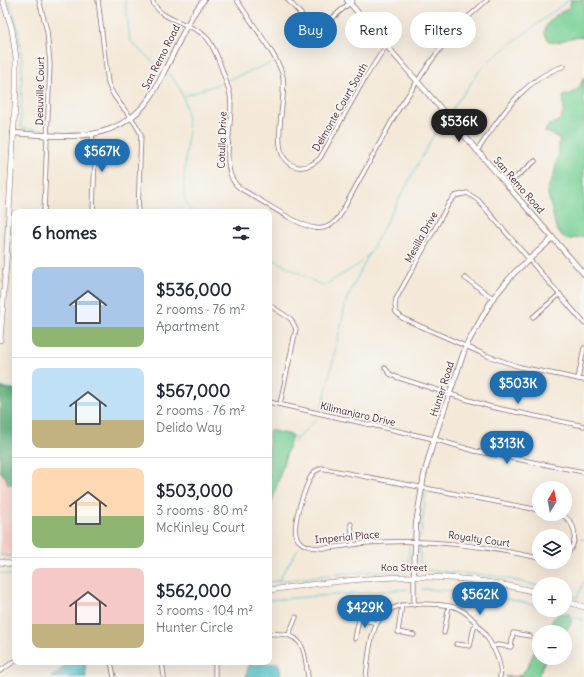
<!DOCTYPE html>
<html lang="en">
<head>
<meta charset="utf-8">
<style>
	:root { --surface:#fff; --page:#f6f6f7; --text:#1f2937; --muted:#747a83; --line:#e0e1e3; --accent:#1f6fb2 }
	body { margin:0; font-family:Delius,sans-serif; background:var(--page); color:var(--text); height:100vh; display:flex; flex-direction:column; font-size:15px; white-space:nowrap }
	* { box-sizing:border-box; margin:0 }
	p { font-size:13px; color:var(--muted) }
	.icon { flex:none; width:22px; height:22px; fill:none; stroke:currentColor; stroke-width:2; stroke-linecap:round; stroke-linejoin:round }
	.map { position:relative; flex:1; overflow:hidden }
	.sheet { position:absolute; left:12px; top:209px; width:260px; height:456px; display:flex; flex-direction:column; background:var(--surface); border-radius:8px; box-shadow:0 4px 16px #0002 }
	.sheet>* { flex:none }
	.guide { position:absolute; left:284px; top:12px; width:240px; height:36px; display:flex; gap:8px }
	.needle { width:26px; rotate:10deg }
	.tools { position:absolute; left:532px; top:481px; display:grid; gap:8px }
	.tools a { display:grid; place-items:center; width:40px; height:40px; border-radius:50%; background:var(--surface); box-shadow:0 4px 16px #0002; font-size:20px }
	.price { position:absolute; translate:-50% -34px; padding:0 9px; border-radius:14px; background:var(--accent); color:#fff; font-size:13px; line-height:26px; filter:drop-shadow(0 1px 2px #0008) }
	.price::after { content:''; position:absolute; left:50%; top:24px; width:12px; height:9px; margin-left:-6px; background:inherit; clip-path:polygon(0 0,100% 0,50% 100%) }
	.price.on { background:#222; color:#fff }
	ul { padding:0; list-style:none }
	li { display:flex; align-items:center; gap:12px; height:100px; padding:0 20px }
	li+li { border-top:1px solid var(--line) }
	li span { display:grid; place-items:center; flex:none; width:112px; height:80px; border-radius:8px; color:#555 }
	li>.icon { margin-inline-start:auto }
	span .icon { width:48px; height:48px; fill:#fffc; stroke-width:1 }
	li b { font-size:17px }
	h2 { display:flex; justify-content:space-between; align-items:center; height:48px; padding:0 20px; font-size:17px }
	.chip { padding:0 14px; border-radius:18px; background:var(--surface); box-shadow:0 4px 16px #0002; font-size:14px; line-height:36px }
	.chip.on { background:var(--accent); color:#fff }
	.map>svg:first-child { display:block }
	.built { fill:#f7d1c9 }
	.green { fill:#7ad298; stroke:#627862 }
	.forest { fill:#63b480; stroke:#566a56 }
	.water { fill:#5ac8cf; stroke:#52747d }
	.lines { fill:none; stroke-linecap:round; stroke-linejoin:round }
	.stream { stroke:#5ac8cf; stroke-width:1 }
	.minor-casing { stroke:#866668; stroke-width:5 }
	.tertiary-casing { stroke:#866668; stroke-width:6 }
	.secondary-casing { stroke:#866668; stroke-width:6 }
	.minor { stroke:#fff; stroke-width:3.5 }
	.tertiary { stroke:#fff; stroke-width:4.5 }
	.secondary { stroke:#fff; stroke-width:5 }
	.labels { text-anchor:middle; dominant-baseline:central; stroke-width:3.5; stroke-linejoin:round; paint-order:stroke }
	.street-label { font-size:10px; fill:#4a1f2b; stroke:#f6f6f2 }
</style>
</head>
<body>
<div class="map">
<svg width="584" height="677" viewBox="0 0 584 677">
	<rect width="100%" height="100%" fill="#f6f6f2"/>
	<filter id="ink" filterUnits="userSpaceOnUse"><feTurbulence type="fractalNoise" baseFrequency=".025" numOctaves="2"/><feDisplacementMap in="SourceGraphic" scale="8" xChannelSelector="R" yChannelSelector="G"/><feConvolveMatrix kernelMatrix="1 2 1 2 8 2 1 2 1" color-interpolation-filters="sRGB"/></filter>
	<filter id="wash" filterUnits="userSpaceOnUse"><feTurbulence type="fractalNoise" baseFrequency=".012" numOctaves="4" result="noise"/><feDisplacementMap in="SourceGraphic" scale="16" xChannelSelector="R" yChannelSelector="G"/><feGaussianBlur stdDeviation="0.9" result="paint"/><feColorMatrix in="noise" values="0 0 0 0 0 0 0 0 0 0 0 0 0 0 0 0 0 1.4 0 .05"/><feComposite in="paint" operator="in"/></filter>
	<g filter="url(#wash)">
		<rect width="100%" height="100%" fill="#f4e9d9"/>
		<path class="built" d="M0,471L6,478L8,484L15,485V559L0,556Z"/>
		<g class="green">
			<path d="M571,0H584V37C573,34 562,44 550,42L544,33C547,19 557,14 569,8Z"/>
			<path d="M584,77V236L567,240L557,231L547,190L554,175L559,151V138L547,132L545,133C548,116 568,132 563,96C575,94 580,88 584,77Z"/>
			<path d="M269,430L292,435L269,511Z"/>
			<path d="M563,613L569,614L572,617L571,624L565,632H547C551,624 553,615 563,613Z"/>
			<path d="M539,644V658H546L538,677H505C508,676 512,677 515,677C529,674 531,654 539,644Z"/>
		</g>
		<path class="forest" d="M0,388L15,390V440L12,449L15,462V485L8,484L6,478L0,471Z"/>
		<g class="water">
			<path d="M67,662H85L86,677H51L57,674Z"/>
			<path d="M279,663L281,677H246L249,665Z"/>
		</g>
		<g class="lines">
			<g class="stream">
				<path d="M9,0L17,25L22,58L21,126L22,128L45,130"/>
				<path d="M125,0L130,39L134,45L159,67"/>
				<path d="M169,74C210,116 167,188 192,212"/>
				<path d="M227,80L272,63"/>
				<path d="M184,96L221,83"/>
				<path d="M451,111L481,69L490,60L569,0"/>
				<path d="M269,257L323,286L358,265L367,256"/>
				<path d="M2,387L15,389"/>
				<path d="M322,409L347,298L369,254L443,118"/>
				<path d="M269,432L297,438"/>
				<path d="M293,443L318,417"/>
				<path d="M421,537L426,491"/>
				<path d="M581,539H584"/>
				<path d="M420,544V566L424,570L495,576L539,586"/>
				<path d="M0,555L15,557"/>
				<path d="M0,573L15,576"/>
				<path d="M278,581L298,549"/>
				<path d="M269,582L346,573L408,570L409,545"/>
				<path d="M422,589C462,591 501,595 539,607"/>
				<path d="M565,593L576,597"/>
				<path d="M269,600L407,589"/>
				<path d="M576,600L584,582"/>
				<path d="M550,610L584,620"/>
			</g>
		</g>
	</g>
	<g filter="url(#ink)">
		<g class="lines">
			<defs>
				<g id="minor">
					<path d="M39,0L47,31L50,65L44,212"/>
					<path d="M98,0L108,83C114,103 134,115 141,135L138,212"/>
					<path d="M152,0C160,22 190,21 206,37C216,47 224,76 229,90C237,117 215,172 241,189C258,198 298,226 315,228C324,230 333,225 339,217L398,110L429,64L455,29L487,0"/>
					<path d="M237,0C249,20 275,52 282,73C290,97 263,161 298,167C307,168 314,164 320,158L365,78L386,46"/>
					<path d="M288,0L308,22L319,25L329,21L353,0"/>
					<path d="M92,135L95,154L93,212"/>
					<path d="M477,151C501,116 522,80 564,66"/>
					<path d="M507,185L535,161"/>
					<path d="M465,278L493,298"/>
					<path d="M269,305L291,319L296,329L280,404"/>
					<path d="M533,317L560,294"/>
					<path d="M584,323L478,200L467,193L455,196L449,203L396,299L395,306L396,312L402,318L488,356L520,367L584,380"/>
					<path d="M385,368L390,374L396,377L491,407L584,426"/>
					<path d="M578,379L584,348"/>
					<path d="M269,402L434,439L475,451L584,472"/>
					<path d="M539,510L321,468L314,472L310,478C304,492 289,529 299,541C311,555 350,544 367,543C425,538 482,545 539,558"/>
					<path d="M559,514C578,521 579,543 565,556"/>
					<path d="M351,524L353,544"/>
					<path d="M414,576V605"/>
					<path d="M402,605L398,632L414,635"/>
					<path d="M444,633L449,606"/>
					<path d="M269,634C304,631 304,648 308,677"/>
					<path d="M289,634L296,617"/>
					<path d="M355,639L359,619L377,623"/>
					<path d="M456,644L470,646L474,627L477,624"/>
					<path d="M492,647L497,645L511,647L513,633L530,636"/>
					<path d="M111,662L114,677"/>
					<path d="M162,662L164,677"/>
					<path d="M0,671L15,661"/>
					<path d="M215,677V662"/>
					<path d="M366,677C368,661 370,633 379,620C384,614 391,608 399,606C411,603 448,603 459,609C477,617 504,657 500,677"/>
				</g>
				<g id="tertiary">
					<path d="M347,0L584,274"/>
					<path d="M13,133C64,136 115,146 150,98C158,86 164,71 171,58C181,38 189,17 204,0"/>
					<path d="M414,575L416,524L424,475L434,439L466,346L493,298L515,272L553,238"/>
				</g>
				<g id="secondary">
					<path d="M0,340L6,264L16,89V58L12,29L3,0"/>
					<path d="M0,562L15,565"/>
					<path d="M269,590C363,577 446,567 539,593"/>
					<path d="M565,601L584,607"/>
				</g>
			</defs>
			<use href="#minor" class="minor-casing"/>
			<use href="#tertiary" class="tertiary-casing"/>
			<use href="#secondary" class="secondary-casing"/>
			<use href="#minor" class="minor"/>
			<use href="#tertiary" class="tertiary"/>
			<use href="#secondary" class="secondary"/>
		</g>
	</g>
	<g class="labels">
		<g class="street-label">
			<text transform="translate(161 57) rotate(-63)">San Remo Road</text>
			<text transform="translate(40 91) rotate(-89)">Deauville Court</text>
			<text transform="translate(340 107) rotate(-60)">Delmonte Court South</text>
			<text transform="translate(222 140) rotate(-88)">Cotulla Drive</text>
			<text transform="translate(519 185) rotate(49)">San Remo Road</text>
			<text transform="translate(421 237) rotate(-61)">Mesilla Drive</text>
			<text transform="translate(442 389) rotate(-72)">Hunter Road</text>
			<text transform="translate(358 414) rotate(13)">Kilimanjaro Drive</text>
			<text transform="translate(347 537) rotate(-5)">Imperial Place</text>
			<text transform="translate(479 539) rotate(8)">Royalty Court</text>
			<text x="404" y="567">Koa Street</text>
		</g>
	</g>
</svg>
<div class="tools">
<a><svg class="needle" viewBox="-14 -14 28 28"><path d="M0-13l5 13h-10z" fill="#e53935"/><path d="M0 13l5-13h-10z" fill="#747a83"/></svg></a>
<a><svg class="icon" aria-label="layers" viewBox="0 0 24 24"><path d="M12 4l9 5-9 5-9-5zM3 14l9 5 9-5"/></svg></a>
<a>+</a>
<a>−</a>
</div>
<b class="price on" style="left:459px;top:143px">$536K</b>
<b class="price" style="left:102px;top:173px">$567K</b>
<b class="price" style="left:518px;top:405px">$503K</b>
<b class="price" style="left:507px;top:465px">$313K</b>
<b class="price" style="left:480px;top:616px">$562K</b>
<b class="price" style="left:365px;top:629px">$429K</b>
<div class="guide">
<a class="chip on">Buy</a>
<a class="chip">Rent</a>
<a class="chip">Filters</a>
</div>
<section class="sheet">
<h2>6 homes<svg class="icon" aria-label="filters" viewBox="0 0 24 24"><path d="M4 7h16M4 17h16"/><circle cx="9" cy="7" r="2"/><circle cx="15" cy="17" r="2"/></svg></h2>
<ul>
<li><span style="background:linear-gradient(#a9c7e8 75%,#8fb573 0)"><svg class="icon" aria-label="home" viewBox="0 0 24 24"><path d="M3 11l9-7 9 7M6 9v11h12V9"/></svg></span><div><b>$536,000</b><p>2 rooms · 76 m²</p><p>Apartment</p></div></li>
<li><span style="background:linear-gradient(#bfe0f5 65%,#c2b280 0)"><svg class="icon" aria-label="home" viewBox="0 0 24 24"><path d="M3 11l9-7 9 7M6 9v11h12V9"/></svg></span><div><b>$567,000</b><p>2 rooms · 76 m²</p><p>Delido Way</p></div></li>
<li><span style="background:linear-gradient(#ffd9b3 60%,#8fb573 0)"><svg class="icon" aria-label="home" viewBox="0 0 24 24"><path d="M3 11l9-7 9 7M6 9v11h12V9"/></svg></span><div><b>$503,000</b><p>3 rooms · 80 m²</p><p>McKinley Court</p></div></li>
<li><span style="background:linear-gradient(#f6c9c9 70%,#c2b280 0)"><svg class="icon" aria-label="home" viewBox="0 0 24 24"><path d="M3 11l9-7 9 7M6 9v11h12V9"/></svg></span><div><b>$562,000</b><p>3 rooms · 104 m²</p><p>Hunter Circle</p></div></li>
</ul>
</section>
</div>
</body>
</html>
